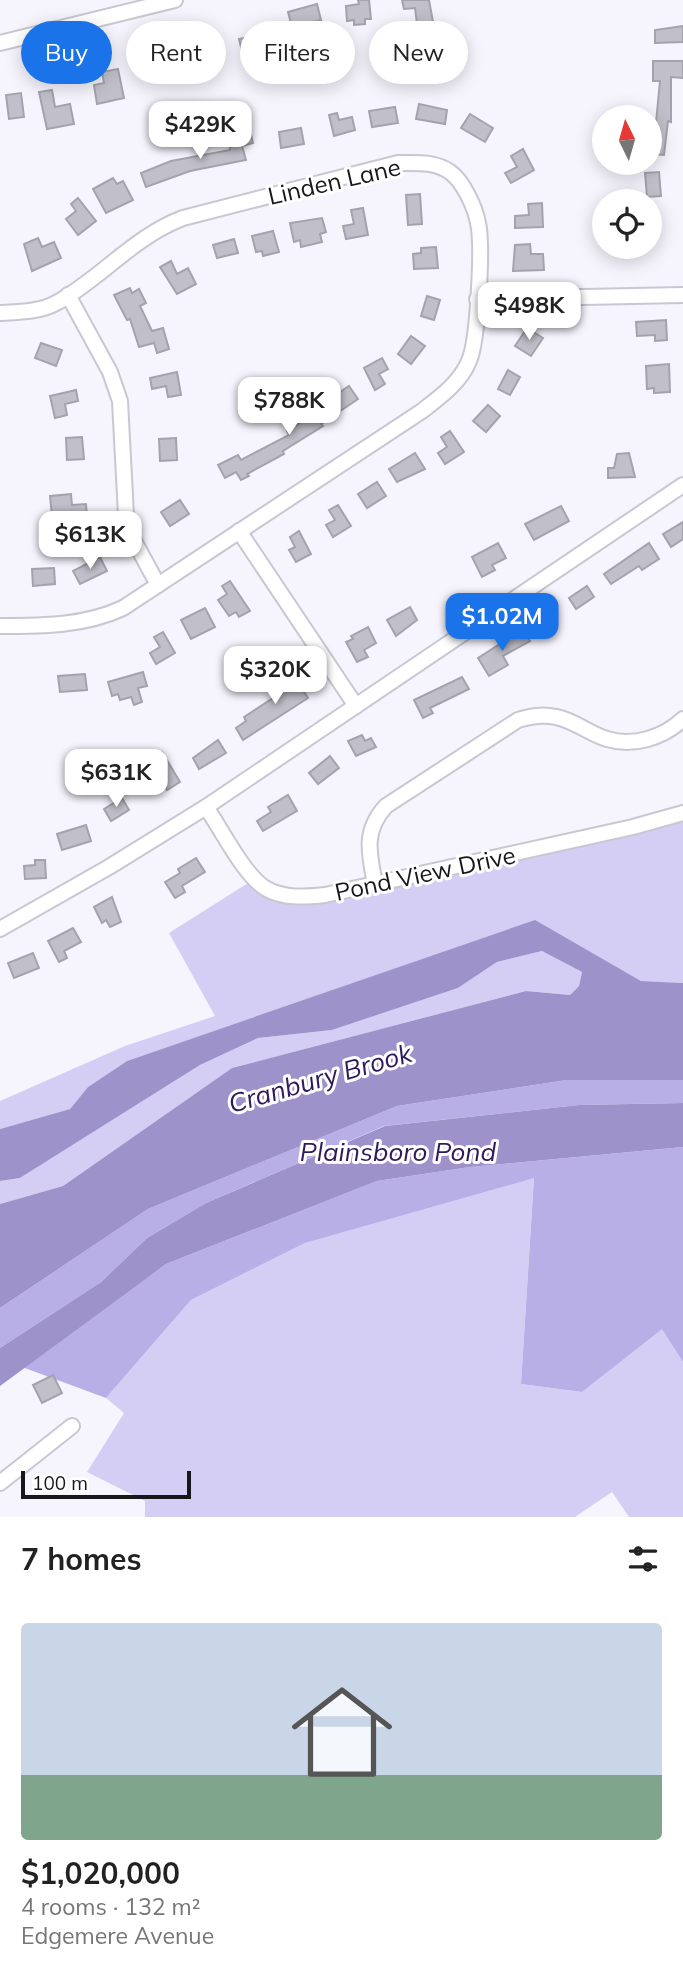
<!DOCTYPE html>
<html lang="en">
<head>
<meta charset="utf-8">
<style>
	:root { --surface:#fff; --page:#f6f6f6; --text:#222; --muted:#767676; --accent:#1a73e8 }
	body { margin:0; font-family:Mulish,sans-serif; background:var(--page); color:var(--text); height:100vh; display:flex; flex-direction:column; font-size:26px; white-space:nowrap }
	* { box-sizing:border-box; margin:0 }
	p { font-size:23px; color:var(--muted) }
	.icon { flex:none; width:38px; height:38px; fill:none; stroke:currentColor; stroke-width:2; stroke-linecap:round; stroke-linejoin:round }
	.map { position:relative; height:1517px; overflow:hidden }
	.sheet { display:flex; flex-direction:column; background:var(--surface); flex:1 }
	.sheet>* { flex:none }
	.guide { position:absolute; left:21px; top:21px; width:642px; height:63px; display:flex; gap:14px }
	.needle { width:46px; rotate:355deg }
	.fabs { position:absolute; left:592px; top:105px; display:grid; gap:14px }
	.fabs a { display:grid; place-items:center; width:70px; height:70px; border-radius:50%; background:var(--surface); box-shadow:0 4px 18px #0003; font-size:35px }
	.scale { position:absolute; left:21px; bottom:18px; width:170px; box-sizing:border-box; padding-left:7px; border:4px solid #17161a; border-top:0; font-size:19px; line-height:24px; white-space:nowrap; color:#17161a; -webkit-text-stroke:5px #fff; paint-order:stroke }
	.price { position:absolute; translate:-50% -60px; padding:0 16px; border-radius:14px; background:#fff; color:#222; font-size:23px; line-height:46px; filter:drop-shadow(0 2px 4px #0008) }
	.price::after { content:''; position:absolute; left:50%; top:42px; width:21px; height:16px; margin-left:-10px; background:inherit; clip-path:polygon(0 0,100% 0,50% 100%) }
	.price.selected { background:var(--accent); color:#fff }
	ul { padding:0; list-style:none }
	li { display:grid; align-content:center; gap:14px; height:371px; padding:0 21px }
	li span { display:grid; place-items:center; height:217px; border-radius:7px; color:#555 }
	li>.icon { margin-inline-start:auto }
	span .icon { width:126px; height:126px; fill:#fffc; stroke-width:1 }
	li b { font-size:30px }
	h2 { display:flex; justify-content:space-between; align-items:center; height:84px; padding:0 21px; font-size:30px }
	.tag { padding:0 24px; border-radius:32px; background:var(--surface); box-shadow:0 4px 18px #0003; font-size:24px; line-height:63px }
	.tag.selected { background:var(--accent); color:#fff }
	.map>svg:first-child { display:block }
	.green { fill:#d4cef4 }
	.forest { fill:#b9afe7 }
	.water { fill:#9d93ca }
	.building { fill:#c1c0ca; stroke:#a4a3ad; stroke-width:2 }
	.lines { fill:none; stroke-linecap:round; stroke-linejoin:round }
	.minor-casing { stroke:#c9c7d2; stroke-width:18 }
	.minor { stroke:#fff; stroke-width:14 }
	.labels { text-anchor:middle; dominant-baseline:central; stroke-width:6; stroke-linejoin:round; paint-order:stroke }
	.street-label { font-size:24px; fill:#17161a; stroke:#fff }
	.water-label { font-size:26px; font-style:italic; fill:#2f1b5c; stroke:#fff }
</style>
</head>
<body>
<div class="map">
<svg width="683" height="1517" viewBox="0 0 683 1517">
	<rect width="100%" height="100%" fill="#f6f5fe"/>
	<g class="green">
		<path d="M683,821V983L641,981L535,921L127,1061L88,1087L70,1109L0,1129V1101L125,1046L215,1016L169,933L248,883C267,900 287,902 312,905L640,834Z"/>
		<path d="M542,951L582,972L579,986L570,995L526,991L232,1068L63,1186L0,1204V1181L20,1178L200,1065L258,1038L332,1030L458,988L497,962Z"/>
		<path d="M534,1177L521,1384L582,1392L662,1328L683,1362V1517H629L612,1492L575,1517H145V1501L87,1472L124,1413L106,1398L191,1300L305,1243Z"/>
	</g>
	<g class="forest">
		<path d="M567,1080H683V1103L579,1105L384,1126L206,1203L147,1238L101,1282L0,1348V1308L148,1209L397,1106Z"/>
		<path d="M683,1147V1362L662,1329L582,1392L521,1384L534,1178L305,1243L191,1300L106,1398L22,1367L166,1264L377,1181L470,1167Z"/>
	</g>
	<g class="water">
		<path d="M535,920L641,981L683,983V1080H567L397,1106L148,1209L0,1308V1204L63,1186L232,1068L526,991L570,995L579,986L582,972L542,951L497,962L458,988L332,1030L258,1038L200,1065L20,1178L0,1181V1129L70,1109L88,1087L127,1061Z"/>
		<path d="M683,1103V1147L470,1167L377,1181L166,1264L0,1386V1348L101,1282L147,1238L206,1203L385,1126L579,1105Z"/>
	</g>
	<g class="building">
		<path d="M358,0H369L371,19H365V24L354,25V20L347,21L346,6L359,4Z"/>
		<path d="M402,0H429L433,22L417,24L415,8L404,9Z"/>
		<path d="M317,4L321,20L292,27L288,12Z"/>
		<path d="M683,26V42L655,43V30Z"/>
		<path d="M264,34L268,49L259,51L260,56L244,60L239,39Z"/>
		<path d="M213,45L217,62L195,67L190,51Z"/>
		<path d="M171,56L174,70L162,72L164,79L142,78L138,62Z"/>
		<path d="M653,61H683V78L671,77V122L668,121L664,155L650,154L652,133H655L660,81H653Z"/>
		<path d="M118,69L124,98L97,104L94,85L104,83L102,72Z"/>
		<path d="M52,90L55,107L70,104L74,124L47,129L39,92Z"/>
		<path d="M21,93L24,117L9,119L6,95Z"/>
		<path d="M419,104L447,110L445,124L416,119Z"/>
		<path d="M395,107L398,123L372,127L369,111Z"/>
		<path d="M337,113L339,120L352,117L355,130L334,136L329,115Z"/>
		<path d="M470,114L493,128L485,142L461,128Z"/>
		<path d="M301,128L304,144L281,148L279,132Z"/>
		<path d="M250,130L253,143L242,146L246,160L190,171L146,187L141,173L171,161L230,150L229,135Z"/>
		<path d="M523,149L534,170L511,183L505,173L517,167L511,156Z"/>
		<path d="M659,172L661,196L647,197L645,173Z"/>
		<path d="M113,178L117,184L123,181L133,200L106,213L93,189Z"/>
		<path d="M420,194L422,224L408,225L406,195Z"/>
		<path d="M78,198L96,221L78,235L66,219L76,211L71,204Z"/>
		<path d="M542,203L543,227L515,228V216L529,215L528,204Z"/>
		<path d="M363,208L368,235L346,239L343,226L354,224L351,210Z"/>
		<path d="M322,218L326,232L320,234L322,242L301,247L300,240L294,242L290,223Z"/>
		<path d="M273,231L279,252L263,256L262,251L256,252L252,236Z"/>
		<path d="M38,238L42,247L54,242L61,258L32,271L24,244Z"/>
		<path d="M234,239L238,253L217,258L213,245Z"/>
		<path d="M530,244L531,254H543L544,270L513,271L515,245Z"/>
		<path d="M436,247L438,268L414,269L413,254L421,253V248Z"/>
		<path d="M171,261L177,274L188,268L196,284L177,294L160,267Z"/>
		<path d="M130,288L132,293L139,289L146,303L140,306L152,331L163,328L169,349L157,353L154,343L139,347L130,319L127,320L114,295Z"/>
		<path d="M427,296L440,300L434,320L421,316Z"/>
		<path d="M666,320L667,340L655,341V335L637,336L636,322Z"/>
		<path d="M527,328L543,338L531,356L515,346Z"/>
		<path d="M411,336L425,346L411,364L398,354Z"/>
		<path d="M41,343L62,350L56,366L35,358Z"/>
		<path d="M382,358L388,369L379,374L385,384L375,390L364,368Z"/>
		<path d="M669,364L670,392L654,393V388L647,389L646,366Z"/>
		<path d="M508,370L520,377L510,395L498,389Z"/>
		<path d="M177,372L181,395L168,397L166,386L152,389L150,378Z"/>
		<path d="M349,386L358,399L321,424L323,426L283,451L284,454L247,474L249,476L241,480L236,472L225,478L218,465L238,455L241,460L289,435L287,431L323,408L321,405Z"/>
		<path d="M76,390L78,401L65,404L67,415L55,418L50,396Z"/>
		<path d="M488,405L500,416L486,432L473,421Z"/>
		<path d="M450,431L464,452L445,464L438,453L447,447L441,437Z"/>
		<path d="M82,437L84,459L67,460L66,438Z"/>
		<path d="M176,438L177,460L160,461L159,439Z"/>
		<path d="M415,453L425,469L397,482L389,469Z"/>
		<path d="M629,453L635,477L608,478V468H614L617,454Z"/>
		<path d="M377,482L386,496L367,508L358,494Z"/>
		<path d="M71,494L72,505L86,504L87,516H52L50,496Z"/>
		<path d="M180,500L189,514L170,526L161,512Z"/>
		<path d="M338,505L351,526L333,537L326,525L335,520L329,510Z"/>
		<path d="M561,506L569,521L534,540L525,524Z"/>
		<path d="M683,522V539L671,547L663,534Z"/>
		<path d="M299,531L311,554L296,562L289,550L295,547L290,537Z"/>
		<path d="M498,543L506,558L492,565L495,570L482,577L472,557Z"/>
		<path d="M649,543L659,559L642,570L639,566L611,584L604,574Z"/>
		<path d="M100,557L107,571L80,584L73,571Z"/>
		<path d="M54,568L55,584L33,586L32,569Z"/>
		<path d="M230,581L250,611L239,617L236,612L229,616L218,600L227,594L222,586Z"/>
		<path d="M587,586L594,597L576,609L569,598Z"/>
		<path d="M410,607L417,620L396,636L387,620Z"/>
		<path d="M205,608L215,627L191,639L181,620Z"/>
		<path d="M368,627L376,643L364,650L368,657L357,662L346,642L353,639L351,636Z"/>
		<path d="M523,629L530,641L503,656L508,665L489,676L478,658Z"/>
		<path d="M163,632L175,653L156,664L150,653L160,647L154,637Z"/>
		<path d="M143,672L147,686L138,688L142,702L134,705L131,697L120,700L118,694L112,696L108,682Z"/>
		<path d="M303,672L309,682L301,687L308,698L243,740L236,728L246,721L244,717L276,696L273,690Z"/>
		<path d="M85,674L87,690L60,692L58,676Z"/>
		<path d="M462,677L469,689L430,708L433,713L423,718L414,700Z"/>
		<path d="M362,735L365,741L371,738L376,747L356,756L348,741Z"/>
		<path d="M218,740L226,753L199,769L193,758Z"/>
		<path d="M162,752L180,782L167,790L149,760Z"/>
		<path d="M330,756L339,768L318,784L309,773Z"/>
		<path d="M288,795L297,811L263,831L257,821L271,812L268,807Z"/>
		<path d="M122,798L129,810L111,821L104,809Z"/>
		<path d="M86,825L91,841L62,850L57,834Z"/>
		<path d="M196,858L205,872L182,886L185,892L175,898L165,882L180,873L178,869Z"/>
		<path d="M35,860H45L46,878L25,879L24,866L35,865Z"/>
		<path d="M112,897L121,922L110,927L106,920L102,923L94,907Z"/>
		<path d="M73,928L81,942L64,951L67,958L59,962L48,941Z"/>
		<path d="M33,953L39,968L14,978L8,963Z"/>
		<path d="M53,1375L62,1393L42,1403L33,1385Z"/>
	</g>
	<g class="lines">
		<defs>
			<g id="minor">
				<path d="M0,43L175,0"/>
				<path d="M68,295L110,372L120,401L126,515L132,537L158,585"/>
				<path d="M477,299L683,295"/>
				<path d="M0,313C19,312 41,312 58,302C102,277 135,236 183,218L398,163C415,163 435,161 450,172C463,181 475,207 478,223C483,245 478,341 469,361C460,383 440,397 422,411L123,608C85,626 42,626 0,626"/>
				<path d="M239,531L356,706"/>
				<path d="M206,807C220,827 244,875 265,888C283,899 305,897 325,895L633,827L683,813"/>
				<path d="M375,884C369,853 363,831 386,806L518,720C531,716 542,714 556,717C574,720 589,734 607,739C633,747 663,738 683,719"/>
				<path d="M0,929L109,867L206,807L683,485"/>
				<path d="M0,1483L72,1426"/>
			</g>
		</defs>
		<use href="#minor" class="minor-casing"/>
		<use href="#minor" class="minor"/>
	</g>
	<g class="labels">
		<g class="street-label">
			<text transform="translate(334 181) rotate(-13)">Linden Lane</text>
			<text transform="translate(425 873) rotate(-12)">Pond View Drive</text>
		</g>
		<g class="water-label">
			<text transform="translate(320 1078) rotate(-16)">Cranbury Brook</text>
			<text x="398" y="1151">Plainsboro Pond</text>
		</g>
	</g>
</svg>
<div class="fabs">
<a><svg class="needle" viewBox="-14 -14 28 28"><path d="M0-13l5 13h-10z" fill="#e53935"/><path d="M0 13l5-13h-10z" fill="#767676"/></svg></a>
<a><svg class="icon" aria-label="locate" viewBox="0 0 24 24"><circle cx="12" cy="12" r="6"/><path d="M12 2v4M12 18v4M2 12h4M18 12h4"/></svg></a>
</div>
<div class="scale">100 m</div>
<b class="price" style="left:200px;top:161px">$429K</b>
<b class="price" style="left:529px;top:342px">$498K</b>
<b class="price" style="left:289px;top:437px">$788K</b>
<b class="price" style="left:90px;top:571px">$613K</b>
<b class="price selected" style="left:502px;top:653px">$1.02M</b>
<b class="price" style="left:275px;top:706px">$320K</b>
<b class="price" style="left:116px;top:809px">$631K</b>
<div class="guide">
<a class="tag selected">Buy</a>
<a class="tag">Rent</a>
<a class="tag">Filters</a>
<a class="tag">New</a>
</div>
</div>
<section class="sheet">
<h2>7 homes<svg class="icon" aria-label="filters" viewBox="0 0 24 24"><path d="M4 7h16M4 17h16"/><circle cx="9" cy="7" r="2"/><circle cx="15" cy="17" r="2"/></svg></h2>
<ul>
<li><span style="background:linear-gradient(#c9d6e8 70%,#7fa58c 0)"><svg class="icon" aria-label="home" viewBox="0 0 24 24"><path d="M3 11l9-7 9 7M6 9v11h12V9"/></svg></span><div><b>$1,020,000</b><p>4 rooms · 132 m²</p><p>Edgemere Avenue</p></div></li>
</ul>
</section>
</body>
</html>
